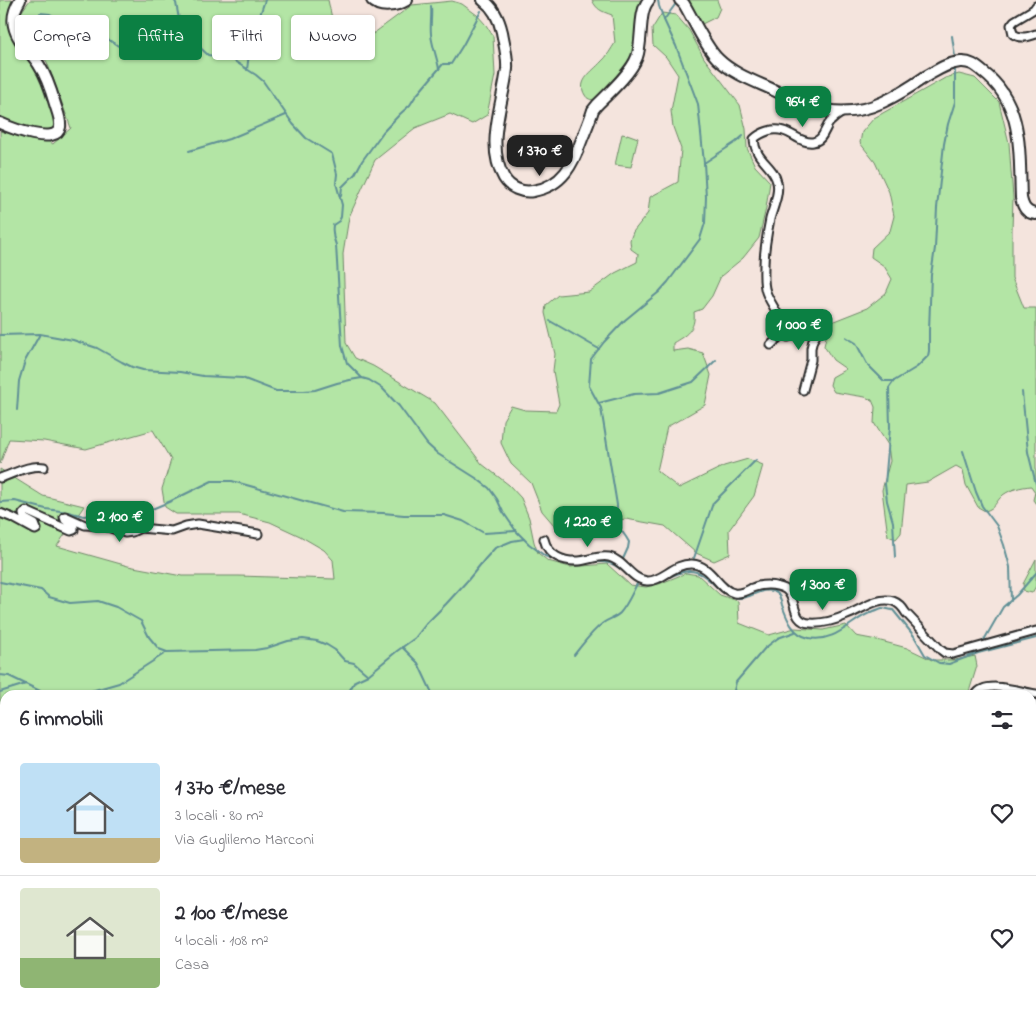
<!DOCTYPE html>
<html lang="it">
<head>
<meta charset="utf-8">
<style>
	:root { --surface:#fff; --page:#f7f7f7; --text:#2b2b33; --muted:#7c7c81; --line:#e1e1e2; --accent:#0b8043 }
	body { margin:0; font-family:"Indie Flower",sans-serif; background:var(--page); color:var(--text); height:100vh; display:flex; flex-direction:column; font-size:19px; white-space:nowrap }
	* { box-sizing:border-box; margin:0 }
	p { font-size:16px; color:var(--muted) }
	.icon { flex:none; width:28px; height:28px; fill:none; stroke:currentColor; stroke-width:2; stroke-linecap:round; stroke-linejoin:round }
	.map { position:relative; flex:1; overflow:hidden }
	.side { position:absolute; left:0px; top:690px; width:1036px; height:321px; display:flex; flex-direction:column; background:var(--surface); border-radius:15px 15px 0 0; box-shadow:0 1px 4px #0004 }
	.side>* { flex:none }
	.guide { position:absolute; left:15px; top:15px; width:500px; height:45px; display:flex; gap:10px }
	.price { position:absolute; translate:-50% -42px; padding:0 11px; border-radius:10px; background:var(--accent); color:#fff; font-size:16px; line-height:32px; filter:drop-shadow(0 1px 2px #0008) }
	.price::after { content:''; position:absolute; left:50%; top:30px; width:15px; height:11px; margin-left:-8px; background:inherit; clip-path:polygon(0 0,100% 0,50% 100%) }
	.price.active { background:#222; color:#fff }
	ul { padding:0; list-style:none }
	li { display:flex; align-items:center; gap:15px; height:125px; padding:0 20px }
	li+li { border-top:1px solid var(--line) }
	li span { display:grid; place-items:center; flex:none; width:140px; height:100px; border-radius:5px; color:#555 }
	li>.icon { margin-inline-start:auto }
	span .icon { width:60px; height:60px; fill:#fffc; stroke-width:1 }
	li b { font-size:21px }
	h2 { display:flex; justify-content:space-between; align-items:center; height:60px; padding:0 20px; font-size:21px }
	.tag { padding:0 18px; border-radius:5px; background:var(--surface); box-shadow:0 1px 4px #0004; font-size:18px; line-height:45px }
	.tag.active { background:var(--accent); color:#fff }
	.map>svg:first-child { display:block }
	.green { fill:#b3e5a5; stroke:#6f8868 }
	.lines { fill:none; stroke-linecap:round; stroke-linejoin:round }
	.stream { stroke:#609096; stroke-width:2 }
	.highway-tunnel { stroke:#ccbfb9; stroke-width:12; stroke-dasharray:12 6; stroke-linecap:butt }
	.street-casing { stroke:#2b2b2b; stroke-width:11 }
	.secondary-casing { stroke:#2b2b2b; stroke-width:14 }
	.highway-casing { stroke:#2b2b2b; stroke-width:16 }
	.street { stroke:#fff; stroke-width:7 }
	.secondary { stroke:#fff; stroke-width:10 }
	.highway { stroke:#fff; stroke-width:12 }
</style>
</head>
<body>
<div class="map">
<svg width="1036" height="1011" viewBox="0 0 1036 1011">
	<rect width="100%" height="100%" fill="#f4e4dd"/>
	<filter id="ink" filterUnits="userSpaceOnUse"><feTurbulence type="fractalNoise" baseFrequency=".02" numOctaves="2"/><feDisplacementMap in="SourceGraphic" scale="10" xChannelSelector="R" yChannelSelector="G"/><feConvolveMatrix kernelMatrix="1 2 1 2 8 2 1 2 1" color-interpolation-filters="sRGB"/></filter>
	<g filter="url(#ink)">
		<g class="green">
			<path d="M0,0H15L16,40L46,84L55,120L53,128L46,131L34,130L0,120Z"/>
			<path d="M30,0H328L333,23L348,40L366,39L412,5L452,1L462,4L477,15L486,25L493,36L495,75L487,115L472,124L450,114L415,128L375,160L349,217L343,254L346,343L355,358L373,366L435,403L482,464L509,485L521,498L529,518L534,542L538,553L548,561L570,567L607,564L630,585L646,587L659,584L686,573L698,575L720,595L738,601L739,623L769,635L795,628L823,630L846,625L856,636L877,640L907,648L932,660H955L975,656L977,666L968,695H5V866L0,861V469L43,496L84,506L57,546L128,566L182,576H239L335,579L333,560L324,550L300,536L270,522L239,514H176L165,507L162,489L171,460L153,430L86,449L44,441L9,439L0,464V131L18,136L45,139L53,144L71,128L47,62L26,33L19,15Z"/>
			<path d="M592,0H641L638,10V33L633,57L613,83L595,100C591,100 587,99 585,95C576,81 593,71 601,62C607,57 611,49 615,43L612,15C601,11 597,10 592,0Z"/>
			<path d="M686,0H717L720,8L716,17L702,24Z"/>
			<path d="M662,13L676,15L689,30L704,58L740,105L746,129L747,148L755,166L770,182L766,208L759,238L743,258L721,276L712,296L702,309L694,312C696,330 686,335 673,343V351L688,349L703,353L711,375L705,405L667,427L657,471L679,488L724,466L748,459L763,465L754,496L729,530L730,554L714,561L696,553L665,526L626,519L579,525H554L542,511L531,483L511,464L501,443L503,420L511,406L525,410L556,411L559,404L553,371L555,354L545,313L546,305L558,295L589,292L615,273L637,262L638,254L631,249L630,240L633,232L648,213L650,197L678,182L681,149L673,127L671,111L678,75L666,57L653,45L652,29Z"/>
			<path d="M959,74L975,78L999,102L1009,143L1013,198L1012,230V278L1024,308H1036V504L1033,500L1035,492L1031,486C1021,487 1011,489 1003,495C995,502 996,508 985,511L978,507L966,485L963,470L956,466L928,482L906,485L901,533L896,539L888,536L882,490L890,461L888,445L874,423L875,407L872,400L865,397L834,392L830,385L832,377L846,369L833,360L824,346L829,323L867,308L886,293L892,279L884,266L871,257L872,248L890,231L894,216L889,192L875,162L860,143L862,132L874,118L945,78Z"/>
			<path d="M622,134L627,135V134L638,138L631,167L615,165Z"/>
			<path d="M1036,559V586L1032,593L1024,591L1023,584Z"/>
			<path d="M1036,729V1011H0V941L5,940V1006H1031V730Z"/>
		</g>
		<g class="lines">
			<g class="stream">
				<path d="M174,0L176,3L179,19L184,23L194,42L208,55L231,59L256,75L263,81L293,124L306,138L332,154L337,174L336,183L342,205L341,217L339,221L333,225C332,232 333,238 336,245L342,346L347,363L362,378"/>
				<path d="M431,6C432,16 430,24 431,34C432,46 437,57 439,69"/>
				<path d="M40,13L50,14L60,20L77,26L89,36L109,40L120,47L127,49L168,42L193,48H201"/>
				<path d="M664,20L677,2"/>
				<path d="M952,36L955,57"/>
				<path d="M247,70L250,45L258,28L261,12L265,0"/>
				<path d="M189,151L229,139L286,115"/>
				<path d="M704,163L736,142L743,136"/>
				<path d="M341,196L342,187L355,174L362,161L383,132L400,114L410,105L415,97L443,64H451L463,45L481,11"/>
				<path d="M550,321L599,349"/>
				<path d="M0,335L40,334L73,340L97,348L122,362L132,367L143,370L180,372L203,376L242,378L276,391H304L315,390L337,383L350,380L362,378L369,380L382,388L399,406L427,444L438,454L476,478L489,488L497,499L503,512L516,531L529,544L545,556L558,561"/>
				<path d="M846,337L856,343L867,364L884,381H894"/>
				<path d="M1022,392L1028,452L1036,484"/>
				<path d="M599,403L634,394L659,393L693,382L716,360"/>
				<path d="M17,410L19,381L25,361L40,334"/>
				<path d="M963,451L976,492L982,506L997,526L1004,545L1010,567L1011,601"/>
				<path d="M0,502L15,501L46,509L68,512L84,516L100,514L145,512L171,501L212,481H232L343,512L383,513L404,515H444L463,521L484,533L516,531"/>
				<path d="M895,557L893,522L887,501L885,484L890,427L889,388L894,381L917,367L928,356L929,351V331L931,275L935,248L937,208L944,144L948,124L955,102V68"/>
				<path d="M694,558L713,503L756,460"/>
				<path d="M623,559L628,548L629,542L626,537L621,530L617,523V505L601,408L589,386L591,359L604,342L625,320L659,292L668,282L700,239L705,223L706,197L704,163L698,104L676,46L664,20L659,6L658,0"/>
				<path d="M590,562C613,561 614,564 631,577"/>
				<path d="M635,580L642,584H646"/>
				<path d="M0,582L41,590L49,597L70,603L98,601L116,607L141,621L149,637L159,649L167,652L255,650L267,648L288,641L303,639L317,641L327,645L335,650L345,661L354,663L368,675"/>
				<path d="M658,582C668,578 679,571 690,571C709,571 718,597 739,598C751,599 761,586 775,592C780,594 781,600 782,605C787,619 793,635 809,638C837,643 851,619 874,611C877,610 879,609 882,608C885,608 890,610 893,610L914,636L925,655L939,663L949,664L978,653L1036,638"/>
				<path d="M984,640L1003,607L1017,595L1036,573"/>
				<path d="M402,647L418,663L433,695"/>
				<path d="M574,655C583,644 591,632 603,623C608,619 615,618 620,613C628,604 632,593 638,582"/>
				<path d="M0,675L9,676L40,691L70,694L91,691L119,683L167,652"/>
				<path d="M0,692L26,684"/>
				<path d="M87,695L91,691"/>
				<path d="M347,695L355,681L368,675L397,651L415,638L426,624L446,604L468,580L485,559L495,548L512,541L524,539"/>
				<path d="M733,695L736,682L765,648L778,638L795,632"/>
				<path d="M0,797L5,793"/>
				<path d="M788,1006L790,1011"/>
				<path d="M896,1006L906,1011"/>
				<path d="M979,1006L980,1011"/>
			</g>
			<path class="highway-tunnel" d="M582,1011L586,1006"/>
			<defs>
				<g id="street">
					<path d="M1036,6L1034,9L1014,21L1011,25L1013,34C1021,39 1028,37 1036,34"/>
					<path d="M782,334L788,337L804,331L808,324L814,319L823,316L822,326L813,340L811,348V360L803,390"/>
					<path d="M771,345L782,334C784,318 771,306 766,292C763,284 764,273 764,265C764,250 767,234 770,219C773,208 780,193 777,182C773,164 755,161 754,139C758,135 762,133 768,131C789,125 797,144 813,142C824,140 824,129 830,122C834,118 838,115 843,112"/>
					<path d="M0,478C13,474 30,464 44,467"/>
					<path d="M0,513L13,518L35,530L37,529L35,524L24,518L23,514L26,511L71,531L74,530V527L65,520L64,517L65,516L85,525L105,526L125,533L132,532L140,528L172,531L186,526L198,524L258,534"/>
					<path d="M544,539C548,556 563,562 579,561C589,560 599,555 609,557C624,560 631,580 647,581C662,582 674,563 692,564C712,565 718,590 734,593C741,594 746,591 752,588C762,584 775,584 785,589C798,597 790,622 810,623C823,624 836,620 847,615C861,610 878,596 893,601C899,603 903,608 906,613L941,650L945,653L953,654L1036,631"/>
					<path d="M976,695C985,679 1021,692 1036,694"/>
					<path d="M1031,724L1036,723"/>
					<path d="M0,880L1,882L5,883"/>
				</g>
				<g id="secondary">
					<path d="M372,0C380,9 397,6 407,0"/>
					<path d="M483,0C493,7 499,19 502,32C504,44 508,57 507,69C503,104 485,145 504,178C510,188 522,193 533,191C563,186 573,164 582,139C586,129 590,120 593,110L597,105C609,93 631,73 637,57C643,41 638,11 649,0"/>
					<path d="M680,0L684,4C693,19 706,48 718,59C731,72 751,80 767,87C808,106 838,123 883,102C898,95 912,86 925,77C936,71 947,63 960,62C970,61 976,66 983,72C1024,103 1019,152 1021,198C1023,207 1026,213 1036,214"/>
					<path d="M0,123C11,128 57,146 60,127C61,119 57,111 55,104C51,90 47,77 39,65C31,52 17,41 14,26C12,17 15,8 20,0"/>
				</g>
				<path id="highway" d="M1031,708L1036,707"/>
			</defs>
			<use href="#street" class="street-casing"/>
			<use href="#secondary" class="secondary-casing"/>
			<use href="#highway" class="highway-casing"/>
			<use href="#street" class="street"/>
			<use href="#secondary" class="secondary"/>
			<use href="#highway" class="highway"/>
		</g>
	</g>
</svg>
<b class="price" style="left:803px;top:128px">964 €</b>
<b class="price active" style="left:540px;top:177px">1 370 €</b>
<b class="price" style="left:799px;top:351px">1 000 €</b>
<b class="price" style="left:120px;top:543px">2 100 €</b>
<b class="price" style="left:588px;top:548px">1 220 €</b>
<b class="price" style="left:823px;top:611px">1 300 €</b>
<div class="guide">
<a class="tag">Compra</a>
<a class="tag active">Affitta</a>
<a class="tag">Filtri</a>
<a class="tag">Nuovo</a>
</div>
<section class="side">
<h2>6 immobili<svg class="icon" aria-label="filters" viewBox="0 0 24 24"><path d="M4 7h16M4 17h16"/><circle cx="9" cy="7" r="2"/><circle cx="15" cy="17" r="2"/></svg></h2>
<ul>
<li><span style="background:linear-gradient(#bfe0f5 75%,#c2b280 0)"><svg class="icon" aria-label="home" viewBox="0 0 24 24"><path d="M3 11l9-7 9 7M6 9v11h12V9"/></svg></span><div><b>1 370 €/mese</b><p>3 locali · 80 m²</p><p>Via Guglilemo Marconi</p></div><svg class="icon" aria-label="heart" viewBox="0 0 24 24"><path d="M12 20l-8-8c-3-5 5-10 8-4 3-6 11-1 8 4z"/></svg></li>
<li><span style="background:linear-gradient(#dfe7d0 70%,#8fb573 0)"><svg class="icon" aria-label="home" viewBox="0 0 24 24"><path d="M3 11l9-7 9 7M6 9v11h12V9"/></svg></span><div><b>2 100 €/mese</b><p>4 locali · 108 m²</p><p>Casa</p></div><svg class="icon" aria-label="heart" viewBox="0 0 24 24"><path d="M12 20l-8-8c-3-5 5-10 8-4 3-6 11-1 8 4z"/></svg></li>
</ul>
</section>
</div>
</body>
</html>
